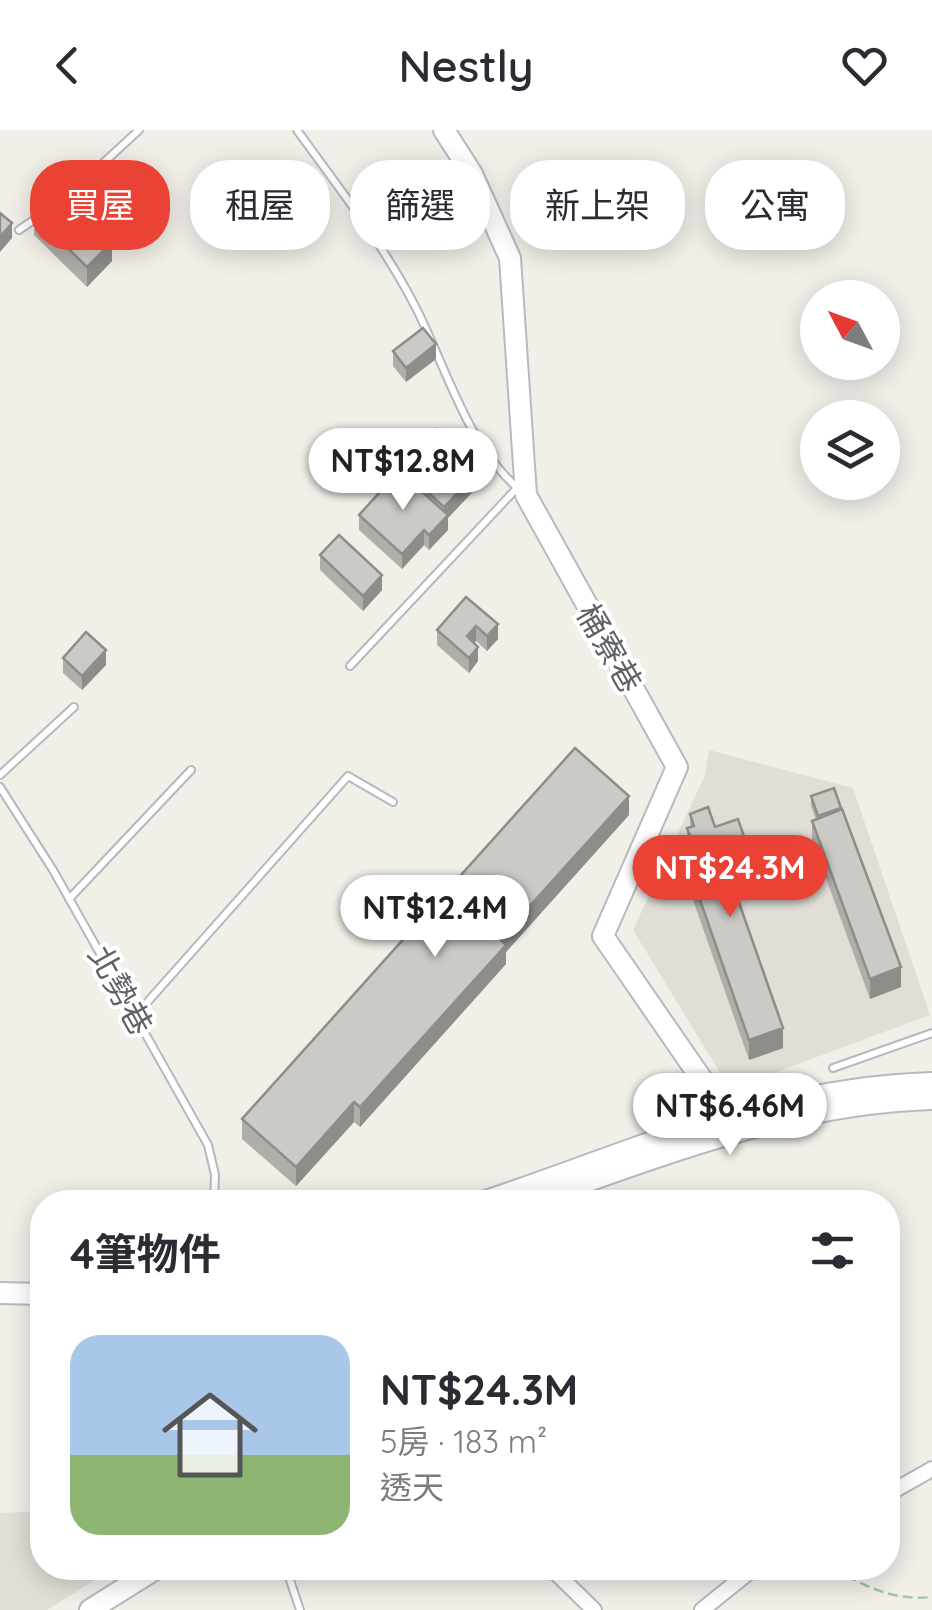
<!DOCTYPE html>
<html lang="zh-TW">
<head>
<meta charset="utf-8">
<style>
	:root { --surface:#fff; --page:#f2f2f3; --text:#2b2b33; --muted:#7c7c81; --line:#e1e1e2; --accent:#ea4335 }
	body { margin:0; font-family:Quicksand,"Noto Sans TC",sans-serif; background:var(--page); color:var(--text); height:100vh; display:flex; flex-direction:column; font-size:38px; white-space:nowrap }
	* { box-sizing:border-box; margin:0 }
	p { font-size:32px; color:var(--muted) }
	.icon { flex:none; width:55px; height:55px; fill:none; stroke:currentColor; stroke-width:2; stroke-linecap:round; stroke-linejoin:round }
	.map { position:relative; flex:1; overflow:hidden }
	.details { position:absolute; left:30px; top:1060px; width:870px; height:390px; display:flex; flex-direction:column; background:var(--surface); border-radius:40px; box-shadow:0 5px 25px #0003 }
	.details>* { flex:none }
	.banner { position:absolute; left:30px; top:30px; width:872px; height:90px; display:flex; gap:20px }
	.needle { width:65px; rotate:311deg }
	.tools { position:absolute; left:800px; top:150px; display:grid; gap:20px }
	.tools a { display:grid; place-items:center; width:100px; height:100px; border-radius:50%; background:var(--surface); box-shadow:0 5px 25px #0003; font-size:50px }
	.price { position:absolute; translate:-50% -85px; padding:0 22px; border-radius:35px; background:#fff; color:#222; font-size:32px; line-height:65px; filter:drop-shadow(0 2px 5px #0008) }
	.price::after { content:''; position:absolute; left:50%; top:60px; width:30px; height:22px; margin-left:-15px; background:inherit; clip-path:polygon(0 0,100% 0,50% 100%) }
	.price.current { background:var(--accent); color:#fff }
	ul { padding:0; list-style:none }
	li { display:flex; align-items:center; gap:30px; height:250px; padding:0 40px }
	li+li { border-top:2px solid var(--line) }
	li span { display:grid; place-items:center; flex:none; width:280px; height:200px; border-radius:30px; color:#555 }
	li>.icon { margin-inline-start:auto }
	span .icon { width:120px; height:120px; fill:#fffc; stroke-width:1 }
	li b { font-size:42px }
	h2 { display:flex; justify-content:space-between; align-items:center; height:120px; padding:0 40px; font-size:42px }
	.tag { padding:0 35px; border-radius:40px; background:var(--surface); box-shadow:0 5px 25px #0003; font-size:35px; line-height:90px }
	.tag.current { background:var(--accent); color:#fff }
	header { display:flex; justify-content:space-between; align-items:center; height:130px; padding:0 40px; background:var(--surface); font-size:45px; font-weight:600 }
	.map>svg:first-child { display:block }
	.education { fill:#e1ded6 }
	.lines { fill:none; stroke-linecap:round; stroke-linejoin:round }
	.lane-casing { stroke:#b5b8bc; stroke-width:10 }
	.street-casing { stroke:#b5b8bc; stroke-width:18 }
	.secondary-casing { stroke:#b6babf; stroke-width:24 }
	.path { stroke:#9cc7a9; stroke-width:2.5; stroke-dasharray:10 5; stroke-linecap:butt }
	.lane { stroke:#fff; stroke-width:6 }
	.street { stroke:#fff; stroke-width:14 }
	.secondary { stroke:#fff; stroke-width:20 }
	.wall { fill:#afaea9 }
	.shaded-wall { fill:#8f8d8a }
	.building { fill:#cccac5; stroke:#8f8d8a; stroke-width:2.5 }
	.labels { text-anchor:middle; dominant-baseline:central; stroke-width:8; stroke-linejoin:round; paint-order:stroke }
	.street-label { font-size:32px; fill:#5f6368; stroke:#fff }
</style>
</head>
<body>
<header><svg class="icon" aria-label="back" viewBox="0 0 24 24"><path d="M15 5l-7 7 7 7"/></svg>Nestly<svg class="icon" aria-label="heart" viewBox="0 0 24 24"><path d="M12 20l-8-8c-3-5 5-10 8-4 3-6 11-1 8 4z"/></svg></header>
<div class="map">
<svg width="932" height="1480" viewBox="0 0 932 1480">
	<rect width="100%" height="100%" fill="#f1efe8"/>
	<g class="education">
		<path d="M709,620L853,658L930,885L730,959L633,800L705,645Z"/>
		<path d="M42,1381V1438H114L47,1480H0V1383Z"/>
	</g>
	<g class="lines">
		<defs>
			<g id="lane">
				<path d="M297,0C338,57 384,115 416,178C447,239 467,316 521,361"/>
				<path d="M61,72L139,0"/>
				<path d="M19,100L38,87"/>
				<path d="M350,536L517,358"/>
				<path d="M0,645L74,577"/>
				<path d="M0,657L53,740L208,1015L215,1045L214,1072"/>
				<path d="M69,769L191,640"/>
				<path d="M135,886L348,646L393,672"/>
				<path d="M833,938L932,903"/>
				<path d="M286,1438L300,1480"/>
			</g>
			<g id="street">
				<path d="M888,1364L932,1339"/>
				<path d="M551,1438L594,1480"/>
				<path d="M702,1480L754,1438"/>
			</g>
			<g id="secondary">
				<path d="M444,0L472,44L510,128L526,365L677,637L603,806L736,999"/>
				<path d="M483,1072C636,1021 766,958 932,953"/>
				<path d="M527,1072C661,1027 788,973 932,969"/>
				<path d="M0,1163L42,1164"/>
				<path d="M90,1480L157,1438"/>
			</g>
		</defs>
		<use href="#lane" class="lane-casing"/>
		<use href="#street" class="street-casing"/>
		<use href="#secondary" class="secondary-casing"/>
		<path class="path" d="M834,1438C866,1457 893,1471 932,1467"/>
		<use href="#lane" class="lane"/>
		<use href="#street" class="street"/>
		<use href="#secondary" class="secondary"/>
	</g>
	<g class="wall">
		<path d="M34,85L112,131L87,157L34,105Z"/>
		<path d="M393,221L436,229L406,252L393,236Z"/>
		<path d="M401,338L480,354L448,388V400L429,420L424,415L402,439L359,400V385L401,342Z"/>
		<path d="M320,425L382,460L363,481L320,440Z"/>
		<path d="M466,467L498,509L487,521L476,511L474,513L478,531L469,543L437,515V500Z"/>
		<path d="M63,528L106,535L82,560L63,543Z"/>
		<path d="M811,666L901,857L870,869L812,710V691L816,689L811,676Z"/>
		<path d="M690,684L715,697L748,738L729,745L783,918L749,930L685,747V727L687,716V698L690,697Z"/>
		<path d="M629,685L506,822V834L360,997L354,992L296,1056L242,1009V989Z"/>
	</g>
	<g class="shaded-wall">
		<path d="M12,93V108L0,122V107Z"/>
		<path d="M112,112V131L87,157V137Z"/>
		<path d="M436,214V229L406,252V238Z"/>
		<path d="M480,339V354L448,388V400L429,420V405L444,390V377Z"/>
		<path d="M424,400V415L402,439V424Z"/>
		<path d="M382,445V460L363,481V466Z"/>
		<path d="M498,494V509L487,521V506Z"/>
		<path d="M476,496V511L467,521V506Z"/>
		<path d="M478,517V531L469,543V528Z"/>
		<path d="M106,520V535L82,560V546Z"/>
		<path d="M629,666V685L506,822V834L360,997V977L500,809Z"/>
		<path d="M748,718V738L723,747V727Z"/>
		<path d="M901,837V857L870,869V849Z"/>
		<path d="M783,898V918L749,930V910Z"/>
		<path d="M354,972V992L296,1056V1037Z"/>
	</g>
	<g class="building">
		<path d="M59,60L112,112L87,137L34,85Z"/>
		<path d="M0,83L12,93L0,107Z"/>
		<path d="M423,198L436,214L406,238L393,221Z"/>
		<path d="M436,299L480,339L444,377L401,338Z"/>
		<path d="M399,341L448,385L429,405L424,400L402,424L359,385Z"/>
		<path d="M339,405L382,445L363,466L320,425Z"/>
		<path d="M466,467L498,494L487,506L476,496L467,506L478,517L469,528L437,500Z"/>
		<path d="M86,502L106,520L82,546L63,528Z"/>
		<path d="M575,618L629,666L500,809L506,815L360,977L354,972L296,1037L242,989Z"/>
		<path d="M834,658L841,678L818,686L811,666Z"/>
		<path d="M708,677L715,697L738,689L748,718L723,727L783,898L749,910L685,727L686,717L693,714L687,698L694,696L690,684Z"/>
		<path d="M842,679L901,837L870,849L812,691Z"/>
	</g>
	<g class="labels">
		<g class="street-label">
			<text transform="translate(610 518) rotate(60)">桶寮巷</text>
			<text transform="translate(121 860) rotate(61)">北勢巷</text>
		</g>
	</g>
</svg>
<div class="tools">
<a><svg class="needle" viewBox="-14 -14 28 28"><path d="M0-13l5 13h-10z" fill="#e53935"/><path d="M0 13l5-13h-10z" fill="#7c7c81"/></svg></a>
<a><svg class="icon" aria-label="layers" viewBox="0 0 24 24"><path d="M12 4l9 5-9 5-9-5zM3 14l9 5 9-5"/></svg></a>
</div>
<b class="price" style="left:403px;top:383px">NT$12.8M</b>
<b class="price current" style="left:730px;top:790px">NT$24.3M</b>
<b class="price" style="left:435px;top:830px">NT$12.4M</b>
<b class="price" style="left:730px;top:1028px">NT$6.46M</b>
<div class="banner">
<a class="tag current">買屋</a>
<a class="tag">租屋</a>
<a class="tag">篩選</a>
<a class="tag">新上架</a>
<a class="tag">公寓</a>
</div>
<section class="details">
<h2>4筆物件<svg class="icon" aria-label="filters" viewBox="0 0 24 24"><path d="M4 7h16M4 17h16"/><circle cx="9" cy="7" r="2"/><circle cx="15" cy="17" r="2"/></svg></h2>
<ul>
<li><span style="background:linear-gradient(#a9c7e8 60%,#8fb573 0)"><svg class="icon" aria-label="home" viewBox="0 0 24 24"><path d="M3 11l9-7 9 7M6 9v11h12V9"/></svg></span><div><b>NT$24.3M</b><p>5房 · 183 m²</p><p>透天</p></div></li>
</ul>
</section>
</div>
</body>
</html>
